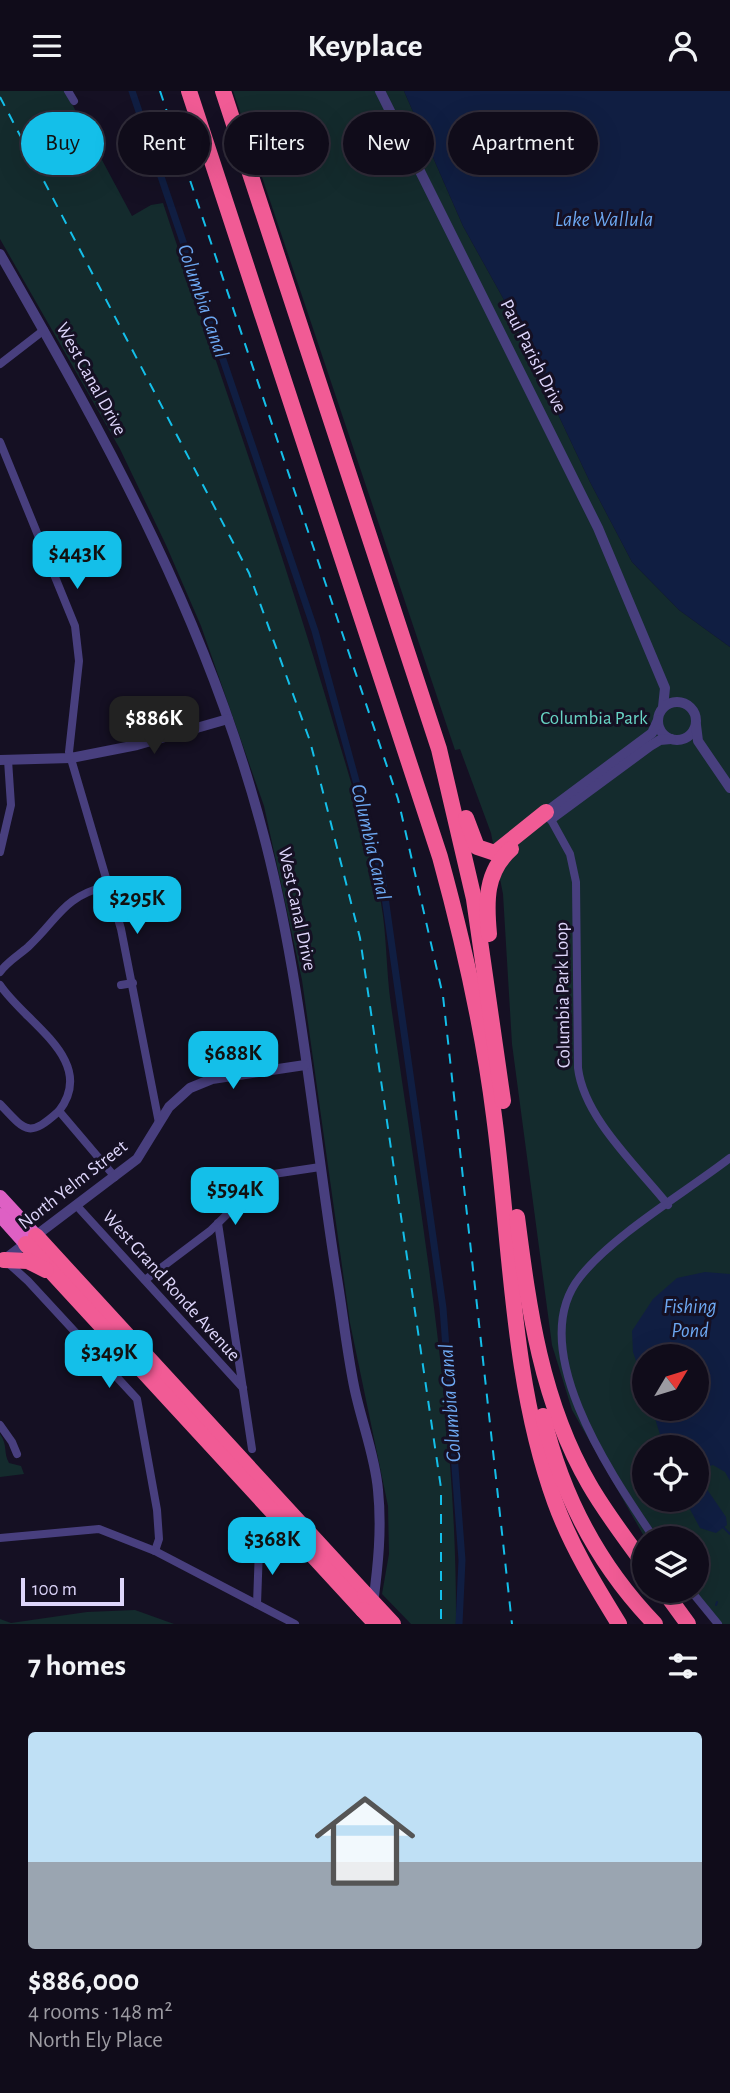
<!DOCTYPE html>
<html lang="en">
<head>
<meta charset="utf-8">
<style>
	:root { --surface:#100c1a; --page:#191523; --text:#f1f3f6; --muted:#9c9ba2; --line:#302c39; --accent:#14bfe9 }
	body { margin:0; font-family:"Alegreya Sans",sans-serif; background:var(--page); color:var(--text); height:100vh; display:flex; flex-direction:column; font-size:26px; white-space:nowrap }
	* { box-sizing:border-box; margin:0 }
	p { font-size:23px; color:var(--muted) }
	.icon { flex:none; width:38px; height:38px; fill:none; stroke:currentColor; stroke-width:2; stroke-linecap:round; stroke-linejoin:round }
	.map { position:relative; height:1533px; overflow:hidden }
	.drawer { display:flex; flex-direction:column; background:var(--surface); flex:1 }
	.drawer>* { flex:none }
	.hud { position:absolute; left:21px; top:21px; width:690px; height:63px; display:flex; gap:14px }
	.needle { width:46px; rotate:52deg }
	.controls { position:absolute; left:632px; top:1253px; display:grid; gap:14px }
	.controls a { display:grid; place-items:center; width:77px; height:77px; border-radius:50%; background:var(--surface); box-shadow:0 7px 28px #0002,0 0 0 2px var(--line); font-size:35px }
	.scale { position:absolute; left:21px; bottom:18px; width:103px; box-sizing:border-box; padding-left:7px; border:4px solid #ded6fb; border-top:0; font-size:19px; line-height:24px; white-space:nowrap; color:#ded6fb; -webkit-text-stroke:5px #151023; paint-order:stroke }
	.price { position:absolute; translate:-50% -60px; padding:0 16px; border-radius:14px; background:var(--accent); color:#111; font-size:23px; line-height:46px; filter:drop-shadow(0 2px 4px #0008) }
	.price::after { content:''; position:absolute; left:50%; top:42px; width:21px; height:16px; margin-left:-10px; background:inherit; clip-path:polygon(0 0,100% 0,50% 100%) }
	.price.active { background:#222; color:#fff }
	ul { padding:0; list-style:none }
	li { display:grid; align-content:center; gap:14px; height:371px; padding:0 28px }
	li+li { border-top:2px solid var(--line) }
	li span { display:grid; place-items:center; height:217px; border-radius:7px; color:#555 }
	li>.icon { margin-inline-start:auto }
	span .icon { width:126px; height:126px; fill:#fffc; stroke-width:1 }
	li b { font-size:30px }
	h2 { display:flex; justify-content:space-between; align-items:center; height:84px; padding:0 28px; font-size:30px }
	.tag { padding:0 24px; border-radius:32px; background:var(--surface); box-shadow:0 7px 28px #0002,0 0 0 2px var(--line); font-size:24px; line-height:63px }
	.tag.active { background:var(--accent); color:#111 }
	header { display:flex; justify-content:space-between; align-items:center; height:91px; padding:0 28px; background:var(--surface); font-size:32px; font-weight:600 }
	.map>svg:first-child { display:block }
	.green { fill:#142b2d; fill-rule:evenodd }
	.water { fill:#101e42 }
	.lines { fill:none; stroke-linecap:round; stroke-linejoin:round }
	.stream { stroke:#101e42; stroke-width:2 }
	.canal { stroke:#101e42; stroke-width:7 }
	.minor { stroke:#483f7e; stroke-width:8 }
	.tertiary { stroke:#483f7e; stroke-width:10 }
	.trunk { stroke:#de60c4; stroke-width:14 }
	.motorway { stroke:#f15b95; stroke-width:16 }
	.rail { stroke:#14bfe9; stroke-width:2; stroke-dasharray:10 9; stroke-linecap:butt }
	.motorway-bridge { stroke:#f15b95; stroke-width:16 }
	.labels { text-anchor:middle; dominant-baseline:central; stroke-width:6; stroke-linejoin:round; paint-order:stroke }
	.street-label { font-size:19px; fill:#ded6fb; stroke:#151023 }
	.park-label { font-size:19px; fill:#68d5c5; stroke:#151023 }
	.water-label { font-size:21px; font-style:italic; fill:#6da8f2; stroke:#151023 }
</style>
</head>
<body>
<header><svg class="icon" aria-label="menu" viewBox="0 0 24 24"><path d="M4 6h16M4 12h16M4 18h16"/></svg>Keyplace<svg class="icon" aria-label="person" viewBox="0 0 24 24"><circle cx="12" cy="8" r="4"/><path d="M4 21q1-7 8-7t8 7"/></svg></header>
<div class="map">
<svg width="730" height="1533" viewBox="0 0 730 1533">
	<rect width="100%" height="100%" fill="#151023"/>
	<g class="green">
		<path d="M0,0H65L132,125L151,114L163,112C218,279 278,445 328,614C347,679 369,745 381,812C387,845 386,880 391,914C420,1120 457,1324 456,1533H411L382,1503L389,1463L388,1415L350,1232L302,889L264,715L201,535L166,454L120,358L0,148Z"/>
		<path d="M233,0H404L463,135L503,207L590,391L632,471L679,519L730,556V1533H714L687,1500H696V1447H645L572,1319L552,1254L512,953L503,803L491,742L460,658L455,659ZM644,1265H696V1318H644ZM644,1356H696V1409H644Z"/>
		<path d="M0,1343C8,1354 3,1362 9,1372L21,1375L24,1383L0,1386Z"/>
		<path d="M135,1519L174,1533H0V1528L11,1532L87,1521Z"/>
	</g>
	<g class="water">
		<path d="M404,0H730V556L679,519L632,471L590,391L503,207L463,135Z"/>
		<path d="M705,1181L730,1183V1390L725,1381L713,1374L701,1378L700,1388L726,1426L727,1434L716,1442L700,1437L685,1409H696V1356H664L652,1318H696V1265H644V1293L633,1261L632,1240L653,1208L677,1187Z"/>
	</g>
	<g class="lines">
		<g class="stream">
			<path d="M723,1436L730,1443"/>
			<path d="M716,1514L717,1511"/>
		</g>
		<path class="canal" d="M132,0L315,540L382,785L443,1217L462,1469L459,1533"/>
		<g class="minor">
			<path d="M68,0L74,10"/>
			<path d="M0,273L44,239"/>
			<path d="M0,351L75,535L79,570L69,661L121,838L159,1032"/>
			<path d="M549,725L570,763L576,791L578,977C584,1027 637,1075 668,1114"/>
			<path d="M0,761L11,714L8,669"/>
			<path d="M0,881C7,871 19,864 28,856C61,825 61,807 109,794"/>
			<path d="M0,894C25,932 98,969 59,1020"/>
			<path d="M121,894L133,892"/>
			<path d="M0,1013C26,1041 29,1047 59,1020L115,1086"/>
			<path d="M77,1115L243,1297"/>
			<path d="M218,1132L252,1358"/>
			<path d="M7,1171L28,1190L137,1308L157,1419L159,1448L155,1460"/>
			<path d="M145,1189L210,1140L267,1084L320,1076"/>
			<path d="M0,1334L12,1351L17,1363"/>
			<path d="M0,1447L99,1438L155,1460L295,1533"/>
			<path d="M654,1447C613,1386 523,1257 580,1186C613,1144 686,1101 730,1067"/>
			<path d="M691,1500L718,1533"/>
			<path d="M257,1513L259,1457"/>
		</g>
		<g class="tertiary">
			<path d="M380,0L598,437L665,597L663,616"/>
			<path d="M0,163C111,357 210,533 266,753C301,891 313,1034 335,1175C342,1215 346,1255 354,1295C361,1330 375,1364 378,1399C382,1438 378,1475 373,1513"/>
			<circle cx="677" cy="630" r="19"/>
			<path d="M696,634L698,650L730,697"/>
			<path d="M0,669L71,667L137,654L228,628"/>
			<path d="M546,721L652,642L658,629"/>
			<path d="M551,728L650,655L660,649L671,648"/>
			<path d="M5,1168L137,1068L169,1016L190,997L212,988L305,974"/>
		</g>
		<g class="trunk">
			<path d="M0,1106L36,1145"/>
			<path d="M0,1124L26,1153"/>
		</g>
		<g class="motorway">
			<path d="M189,0L440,766C463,850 483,937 494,1025C511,1152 511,1289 555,1411C571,1455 595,1494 619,1533"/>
			<path d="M223,0L439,658L474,808L503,1010"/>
			<path d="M466,727L477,756L495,762L546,721"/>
			<path d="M489,843C486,811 485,781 511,758"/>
			<path d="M517,1126C529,1219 541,1310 589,1393C605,1421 625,1447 644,1473"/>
			<path d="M36,1145L365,1503"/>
			<path d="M26,1153L363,1519"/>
			<path d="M4,1169L28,1170L46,1179"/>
			<path d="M543,1325C562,1405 598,1474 655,1533"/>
			<path d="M664,1500L688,1533"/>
		</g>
		<g class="rail">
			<path d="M160,0L398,708L443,905L512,1533"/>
			<path d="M0,6L249,482L310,650L360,847L441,1397V1533"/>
		</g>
		<g class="motorway-bridge">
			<path d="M365,1503L393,1533"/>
			<path d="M363,1519L376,1533"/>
		</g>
	</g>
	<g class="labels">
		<g class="street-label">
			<text transform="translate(533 265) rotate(63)">Paul Parish Drive</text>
			<text transform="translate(91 288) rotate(61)">West Canal Drive</text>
			<text transform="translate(297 818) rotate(78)">West Canal Drive</text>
			<text transform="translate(563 904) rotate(-91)">Columbia Park Loop</text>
			<text transform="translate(73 1094) rotate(-38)">North Yelm Street</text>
			<text transform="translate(171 1195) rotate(48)">West Grand Ronde Avenue</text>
		</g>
		<g class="park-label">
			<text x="594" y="627">Columbia Park</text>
		</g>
		<g class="water-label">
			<text x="604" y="128">Lake Wallula</text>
			<text transform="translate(203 210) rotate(71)">Columbia Canal</text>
			<text transform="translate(371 751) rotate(77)">Columbia Canal</text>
			<text x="690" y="1215">Fishing<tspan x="690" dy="24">Pond</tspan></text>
			<text transform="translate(450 1312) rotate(-94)">Columbia Canal</text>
		</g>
	</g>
</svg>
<div class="controls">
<a><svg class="needle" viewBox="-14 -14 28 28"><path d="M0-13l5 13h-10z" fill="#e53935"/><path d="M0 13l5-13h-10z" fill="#9c9ba2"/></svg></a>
<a><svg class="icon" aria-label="locate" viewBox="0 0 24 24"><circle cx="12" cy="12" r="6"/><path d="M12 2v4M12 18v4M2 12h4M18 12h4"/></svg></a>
<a><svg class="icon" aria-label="layers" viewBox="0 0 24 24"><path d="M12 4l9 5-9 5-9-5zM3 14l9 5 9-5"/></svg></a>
</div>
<div class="scale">100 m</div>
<b class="price" style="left:77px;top:500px">$443K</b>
<b class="price active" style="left:154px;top:665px">$886K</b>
<b class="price" style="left:137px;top:845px">$295K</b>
<b class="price" style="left:233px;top:1000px">$688K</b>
<b class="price" style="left:235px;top:1136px">$594K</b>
<b class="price" style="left:109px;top:1299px">$349K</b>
<b class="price" style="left:272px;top:1486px">$368K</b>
<div class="hud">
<a class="tag active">Buy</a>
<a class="tag">Rent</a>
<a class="tag">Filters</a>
<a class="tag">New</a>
<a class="tag">Apartment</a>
</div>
</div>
<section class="drawer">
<h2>7 homes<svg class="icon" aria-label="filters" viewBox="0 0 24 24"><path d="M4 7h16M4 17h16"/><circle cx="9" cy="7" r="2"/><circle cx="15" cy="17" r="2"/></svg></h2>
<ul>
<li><span style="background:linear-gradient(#bfe0f5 60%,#9aa5b1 0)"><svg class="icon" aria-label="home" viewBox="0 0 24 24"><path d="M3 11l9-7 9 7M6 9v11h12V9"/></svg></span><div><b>$886,000</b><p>4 rooms · 148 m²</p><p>North Ely Place</p></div></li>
</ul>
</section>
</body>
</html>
